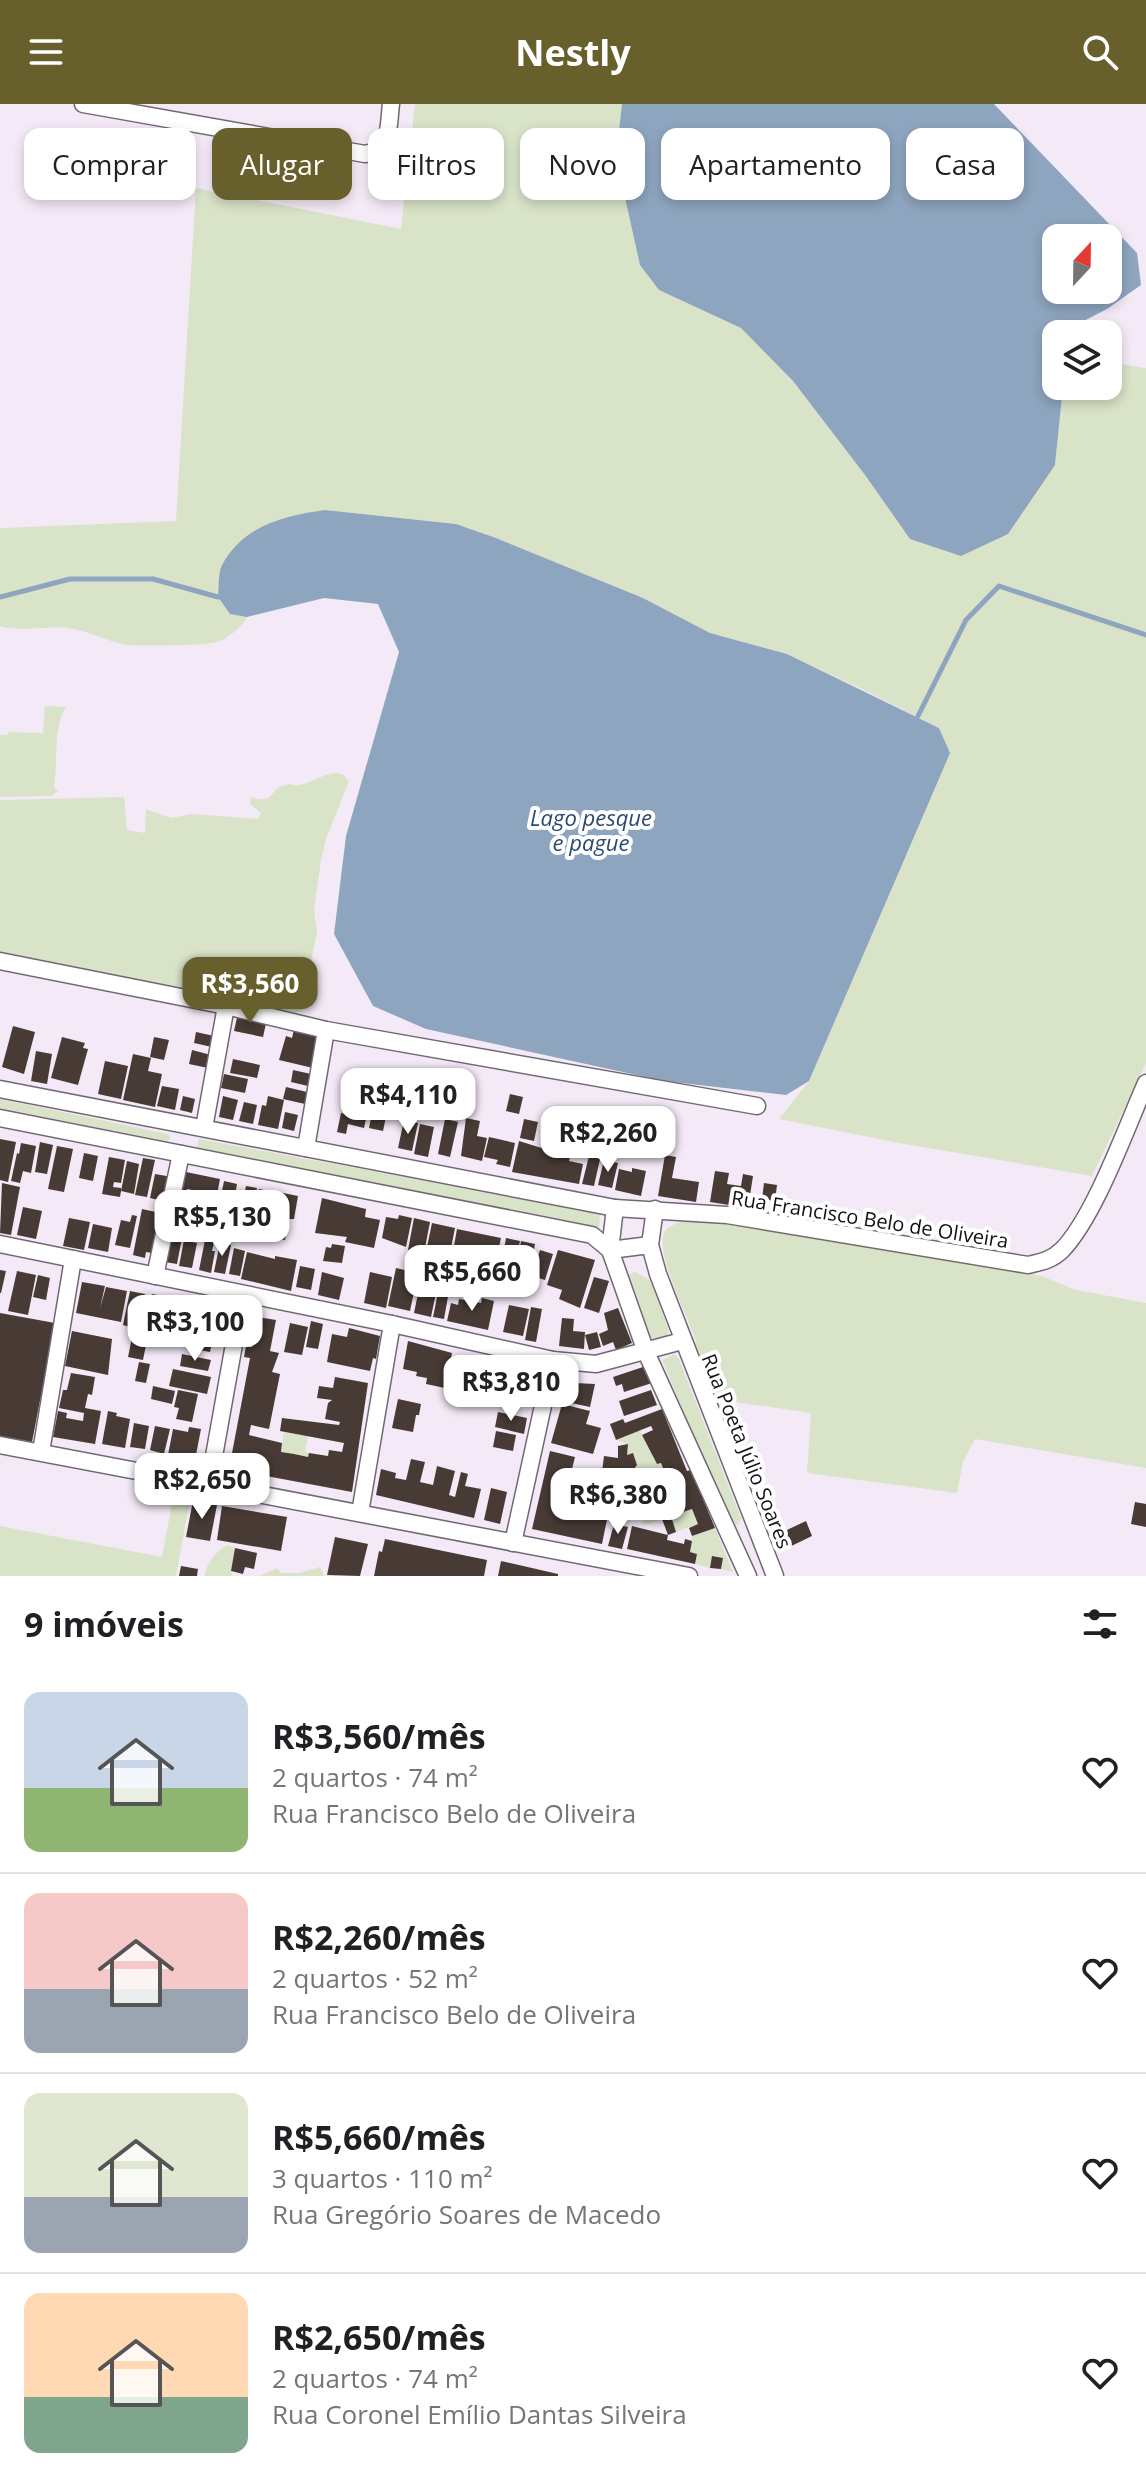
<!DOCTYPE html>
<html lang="pt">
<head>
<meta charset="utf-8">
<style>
	:root { --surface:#fff; --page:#f6f6f6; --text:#202124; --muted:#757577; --line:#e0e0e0; --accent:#67602c }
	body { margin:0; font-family:"Open Sans",sans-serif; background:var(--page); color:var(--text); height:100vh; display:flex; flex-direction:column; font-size:30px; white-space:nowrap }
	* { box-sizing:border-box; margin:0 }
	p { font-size:26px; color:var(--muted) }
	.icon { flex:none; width:44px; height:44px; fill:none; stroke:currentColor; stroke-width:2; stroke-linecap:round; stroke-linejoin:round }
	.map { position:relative; height:1472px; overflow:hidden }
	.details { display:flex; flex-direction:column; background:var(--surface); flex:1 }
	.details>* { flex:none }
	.top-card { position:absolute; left:24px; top:24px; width:1098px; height:72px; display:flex; gap:16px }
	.needle { width:52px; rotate:22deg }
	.controls { position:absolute; left:1042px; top:120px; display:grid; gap:16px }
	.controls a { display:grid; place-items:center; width:80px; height:80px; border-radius:16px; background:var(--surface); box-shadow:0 4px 12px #0003; font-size:40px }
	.price { position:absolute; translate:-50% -68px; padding:0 18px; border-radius:16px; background:#fff; color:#222; font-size:26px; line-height:52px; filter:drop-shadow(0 2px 4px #0008) }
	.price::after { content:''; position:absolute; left:50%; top:48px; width:24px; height:18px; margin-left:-12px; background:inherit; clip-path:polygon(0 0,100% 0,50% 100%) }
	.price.active { background:var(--accent); color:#fff }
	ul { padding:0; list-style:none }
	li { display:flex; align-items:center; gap:24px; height:200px; padding:0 24px }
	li+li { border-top:2px solid var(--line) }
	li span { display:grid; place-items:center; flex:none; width:224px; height:160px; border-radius:16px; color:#555 }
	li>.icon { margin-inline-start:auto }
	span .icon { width:96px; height:96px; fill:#fffc; stroke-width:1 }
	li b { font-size:34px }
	h2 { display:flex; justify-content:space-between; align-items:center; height:96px; padding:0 24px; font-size:34px }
	.pill { padding:0 28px; border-radius:16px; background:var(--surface); box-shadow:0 4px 12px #0003; font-size:28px; line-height:72px }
	.pill.active { background:var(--accent); color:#fff }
	header { display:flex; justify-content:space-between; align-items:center; height:104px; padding:0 24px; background:var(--accent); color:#fff; font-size:36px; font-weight:700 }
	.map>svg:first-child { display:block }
	.green { fill:#d9e3c8 }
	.water { fill:#8ea5bf; fill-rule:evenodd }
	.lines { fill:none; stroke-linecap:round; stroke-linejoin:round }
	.stream { stroke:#8ea5bf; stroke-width:5 }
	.building { fill:#483b36 }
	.minor-casing { stroke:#716874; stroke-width:19 }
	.minor { stroke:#fff; stroke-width:16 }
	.labels { text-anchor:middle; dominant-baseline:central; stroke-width:8; stroke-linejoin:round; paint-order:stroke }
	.street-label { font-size:20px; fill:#131014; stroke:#fff }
	.water-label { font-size:22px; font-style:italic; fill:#294b72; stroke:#fff }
</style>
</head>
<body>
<header><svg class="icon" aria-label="menu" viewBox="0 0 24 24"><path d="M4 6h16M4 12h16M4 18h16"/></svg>Nestly<svg class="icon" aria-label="search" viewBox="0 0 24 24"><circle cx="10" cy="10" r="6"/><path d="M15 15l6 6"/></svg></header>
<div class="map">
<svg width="1146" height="1472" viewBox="0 0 1146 1472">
	<rect width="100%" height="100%" fill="#f4eaf7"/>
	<g class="green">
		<path d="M415,0H622L616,53L659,186L741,224L793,277L865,371L910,435L1055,361L1063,282H1108V258L1146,264V959L1092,1072L899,1039L779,1015L809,977L949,649L939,624L866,587L787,550L710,529L643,494L496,434L456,420L325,406L230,510L247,513C245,520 227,535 220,537C208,542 142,542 127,541C107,538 88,526 67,524C48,522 15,528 0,522V424L176,417L196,84L401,125Z"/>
		<path d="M45,602L66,603C53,622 58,659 54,683L58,687L51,692L0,693V631H6L10,628L43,629Z"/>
		<path d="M336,669L344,671L349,677L326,735L321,756L314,806L317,828L301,907L292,910L0,853V696L124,693L127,726L145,729L146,705L171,714L192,710L258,715L261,709L250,700L251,693C276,701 268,685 285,681C294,679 290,682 299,681C310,680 321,670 336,669Z"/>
		<path d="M0,995L168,1030L171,1035L166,1037L0,1004Z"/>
		<path d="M199,1035L600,1109L599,1124L200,1044L197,1042Z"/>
		<path d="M689,1116L726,1118L1007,1163L1044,1173L1076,1186L1146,1199V1364L975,1335L963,1358L957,1389L807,1369L811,1309L722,1296L690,1247L696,1237C690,1216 651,1144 666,1126C671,1120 681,1118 689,1116Z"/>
		<path d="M635,1168L651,1177L669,1228L666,1233L656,1236L649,1232L626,1171Z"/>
		<path d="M674,1250L679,1255L741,1414L738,1422L730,1418L662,1256Z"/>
		<path d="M640,1326L657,1360L661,1359L667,1374L672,1373L674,1380L668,1383L672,1394L677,1393L683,1408L692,1405L698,1420L676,1428L671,1413L644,1421L639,1404L570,1391L575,1370L615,1380L616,1375L631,1369L637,1361L633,1349L627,1351L628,1340L616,1336Z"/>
		<path d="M284,1328L308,1332L305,1347L309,1349L308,1353L281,1348Z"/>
		<path d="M172,1399L189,1401L176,1472H0V1422L162,1453Z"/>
		<path d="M715,1424L733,1468L721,1465L723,1454L713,1452L710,1464L695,1460L697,1450L690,1448L692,1432Z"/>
		<path d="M228,1441L235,1444L231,1467L233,1472H205C206,1459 216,1447 228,1441Z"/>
		<path d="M320,1463L324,1472H260L277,1464L281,1469H299Z"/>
	</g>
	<g class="water">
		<path d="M622,0H994L1137,149L1141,181L1107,205L1076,221L1073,230H1056V282H1063L1055,361L1008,430L961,452L910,435L865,371L793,277L741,224L659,186L640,161L616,53ZM1056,134H1108V186H1056Z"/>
		<path d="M325,406L456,420L496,434L643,494L710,529L787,550L939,624L950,649L809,977L786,991L664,977L426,925L373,902L334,830L346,732L399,548L378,500L324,494L247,513L230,510L218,493C219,484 218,469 222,461C244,421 284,412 325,406Z"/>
	</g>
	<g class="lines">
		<g class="stream">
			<path d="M0,493L70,475H153L218,493"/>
			<path d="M918,612L966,516L999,482L1146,531"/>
		</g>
	</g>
	<g class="building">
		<path d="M238,909L267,915L263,933L234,927Z"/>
		<path d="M295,921L322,926L313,964L279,956L286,932L292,934Z"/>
		<path d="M13,922L35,928L24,970L2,963Z"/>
		<path d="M196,928L214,932L212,943L194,939Z"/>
		<path d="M62,933L85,939L83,944L88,945L78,981L51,974Z"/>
		<path d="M154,933L169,936L164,956L150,953Z"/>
		<path d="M192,946L211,951L208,964L189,960Z"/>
		<path d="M36,947L52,950L47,980L31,977Z"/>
		<path d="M133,950L151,954L148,967L162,970L155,1003L123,996Z"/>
		<path d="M233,955L260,961L257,974L230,969Z"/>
		<path d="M105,957L128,962L121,995L98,990Z"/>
		<path d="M293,966L311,970L308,982L291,978Z"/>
		<path d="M224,970L248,975L245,989L221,984Z"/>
		<path d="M357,978L373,982L364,1024L348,1020L346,1030L337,1028L341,1009L350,1011Z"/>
		<path d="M162,982L179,985L175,1006L157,1002Z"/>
		<path d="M286,983L307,988L305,1000L283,995Z"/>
		<path d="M376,990L390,993L383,1027L369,1024Z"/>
		<path d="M510,990L523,993L519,1010L506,1007Z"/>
		<path d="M183,992L195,995L192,1009L180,1006Z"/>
		<path d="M223,992L238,996L233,1016L219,1013Z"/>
		<path d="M268,992L284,996L278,1025L258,1021L262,1001L266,1002Z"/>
		<path d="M244,998L257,1001L253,1020L239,1017Z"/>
		<path d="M285,1008L298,1011L294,1027L282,1024Z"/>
		<path d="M466,1014L480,1017L477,1032L487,1034L482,1057L461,1052Z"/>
		<path d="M445,1015L458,1018L450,1053L438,1050Z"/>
		<path d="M524,1015L538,1018L534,1037L520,1034Z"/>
		<path d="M404,1016L418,1019L412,1047L398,1044Z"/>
		<path d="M420,1020L434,1023L428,1053L414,1050Z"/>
		<path d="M651,1021L664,1023L660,1046L647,1044Z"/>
		<path d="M592,1029L604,1031L601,1046L589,1044Z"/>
		<path d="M489,1033L515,1039L510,1063L496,1060L498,1056L484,1053Z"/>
		<path d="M0,1035L16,1038L8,1078L0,1076Z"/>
		<path d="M519,1037L548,1046L550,1039L572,1042L569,1057L583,1060L579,1080L512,1068Z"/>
		<path d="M40,1038L53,1041L47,1070L35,1068Z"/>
		<path d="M21,1039L36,1042L31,1069L23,1067L20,1079L11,1077L17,1049L19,1050Z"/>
		<path d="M57,1042L73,1045L64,1088L48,1085Z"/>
		<path d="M84,1049L98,1052L93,1077L79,1074Z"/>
		<path d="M665,1051L676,1053L672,1074L699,1078L696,1098L658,1092Z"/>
		<path d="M589,1052L600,1055L594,1082L582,1080Z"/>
		<path d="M109,1053L125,1056L121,1079L114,1078L113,1083L121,1084V1087L127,1057L139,1060L134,1090L121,1087L120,1093L102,1090Z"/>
		<path d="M143,1054L155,1056L147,1093L135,1091Z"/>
		<path d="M604,1056L618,1059L612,1084L598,1081Z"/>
		<path d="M632,1064L646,1067L641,1092L615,1086L619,1065L632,1068Z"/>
		<path d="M715,1067L729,1069L727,1080L741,1082L743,1070L753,1072L748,1104L710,1098Z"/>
		<path d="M186,1068L220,1075L215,1101L202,1098L204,1088L187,1085L185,1097L213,1102L209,1119L205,1118L203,1131L187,1127V1115L185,1129L174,1127Z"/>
		<path d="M155,1070L172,1073L167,1098L150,1094Z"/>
		<path d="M224,1077L237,1080L231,1111L218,1108Z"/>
		<path d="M2,1079L20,1083L11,1131L0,1129Z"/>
		<path d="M764,1079L777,1081L775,1097L762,1095Z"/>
		<path d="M246,1082L257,1084L253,1104L242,1102Z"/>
		<path d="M259,1085L274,1088L269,1110L255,1107Z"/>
		<path d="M278,1088L298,1092L294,1115H289L285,1136L268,1133Z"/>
		<path d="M322,1094L366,1105L365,1113L380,1116L374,1144L345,1138L347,1133L315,1129Z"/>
		<path d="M23,1103L42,1107L36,1135L17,1131Z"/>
		<path d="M142,1105L165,1110L157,1150L146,1148L145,1154L133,1151Z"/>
		<path d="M132,1111L137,1112L130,1144L115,1141L121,1116L130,1118Z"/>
		<path d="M399,1111L412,1114L406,1143L382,1134L386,1113L398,1115Z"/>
		<path d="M69,1114L90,1118L84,1146L63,1142Z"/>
		<path d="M414,1114L430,1118L424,1149L408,1146Z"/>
		<path d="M432,1119L455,1124L449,1154L440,1152L441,1146L427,1143Z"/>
		<path d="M93,1120L112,1124L108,1148L88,1144Z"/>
		<path d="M457,1125L501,1134L492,1177L479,1175L481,1162L452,1153Z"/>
		<path d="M170,1132L182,1134L177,1160L165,1158Z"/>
		<path d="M506,1134L520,1137L514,1166L501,1163Z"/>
		<path d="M184,1136L197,1139L192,1164L179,1162Z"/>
		<path d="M205,1136L214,1138L212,1147H215L211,1169L199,1166Z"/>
		<path d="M521,1137L535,1140L530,1167L516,1164Z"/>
		<path d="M220,1139L231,1141L225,1170L214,1168Z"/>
		<path d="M332,1140L345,1142L342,1159L323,1157L326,1143L331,1144Z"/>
		<path d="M234,1144L245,1147L240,1172L229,1170Z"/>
		<path d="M540,1146L553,1150L545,1176L532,1172Z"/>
		<path d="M558,1146L595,1156L580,1204L559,1195L562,1186L547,1181Z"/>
		<path d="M247,1148L275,1155V1152L297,1156L291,1187L241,1175Z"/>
		<path d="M300,1162L315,1165L311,1186L296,1183Z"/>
		<path d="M396,1164L418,1169L410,1207L388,1202Z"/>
		<path d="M0,1166L6,1167L1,1189H0Z"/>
		<path d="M17,1167L36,1171L28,1211L8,1207Z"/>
		<path d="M322,1168L344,1174L339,1196L318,1191Z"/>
		<path d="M370,1168L392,1173L386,1204L364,1199Z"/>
		<path d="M38,1171L50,1174L46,1196L33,1193Z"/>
		<path d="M594,1173L609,1177L599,1209L584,1204Z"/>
		<path d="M421,1175L438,1179L431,1213L414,1209Z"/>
		<path d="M82,1178L105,1182L100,1204L106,1183L127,1187L121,1218L76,1209Z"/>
		<path d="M439,1184L449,1187L444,1215L433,1213Z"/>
		<path d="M130,1187L145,1190L138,1225L123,1221Z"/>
		<path d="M152,1190L172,1194L167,1220L147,1216Z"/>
		<path d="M482,1194L494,1197L488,1226L447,1217L451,1199L458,1201L459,1195L481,1199Z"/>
		<path d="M173,1198L188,1201L185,1214L171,1211Z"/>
		<path d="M198,1201L215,1204L210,1227L194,1224Z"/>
		<path d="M509,1201L529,1205L523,1232L503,1228Z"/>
		<path d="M531,1203L542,1205L536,1238L525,1236Z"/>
		<path d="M618,1204L632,1239L616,1246L613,1238L603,1242L599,1230L608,1226L604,1209Z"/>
		<path d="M0,1209L55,1219L32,1338L0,1332Z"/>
		<path d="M258,1213L276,1216L270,1247L279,1249L272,1268L280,1270L269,1325L251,1321L249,1331L282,1339L281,1348L294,1350L308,1353L309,1349L328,1352L329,1346L342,1348L344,1339L280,1327L282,1314L339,1321L340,1318L325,1315L328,1299L332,1296L317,1294L319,1282L333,1284L335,1273L368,1279L352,1388L229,1365L250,1254L244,1253L246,1242L252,1243Z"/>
		<path d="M562,1214L574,1215L573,1227L585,1228L584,1245L559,1242Z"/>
		<path d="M311,1217L323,1220L318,1245L306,1243Z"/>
		<path d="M290,1219L308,1223L302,1251L284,1248Z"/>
		<path d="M349,1224L380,1232L376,1255L373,1254L370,1267L327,1258L332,1230L347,1233Z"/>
		<path d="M72,1227L112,1235L108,1271L65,1262Z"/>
		<path d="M597,1228L601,1243L589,1246L585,1231Z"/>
		<path d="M132,1233L147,1236L143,1256L128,1253Z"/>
		<path d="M191,1234L212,1238L210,1248L189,1244Z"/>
		<path d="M408,1237L452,1249L445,1284L426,1280L427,1274L416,1272L417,1268L403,1265Z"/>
		<path d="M182,1250L211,1256L208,1267L180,1262Z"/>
		<path d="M477,1254L490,1257L485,1280L472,1277Z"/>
		<path d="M458,1255L472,1258L464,1301L449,1298Z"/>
		<path d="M139,1258L150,1260L146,1279L135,1277Z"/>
		<path d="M500,1261L509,1263L501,1301L492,1299Z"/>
		<path d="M646,1262L652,1279L624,1288L622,1280L616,1282L613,1273Z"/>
		<path d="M524,1263L539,1266L535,1286L520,1283Z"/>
		<path d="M173,1265L211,1273L207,1290L169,1282Z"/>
		<path d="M71,1269L95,1273L92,1291L88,1290L85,1304L101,1307L95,1340L53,1333L58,1307L67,1309L66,1314L83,1317L84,1309L59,1304L63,1286H67Z"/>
		<path d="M562,1274L573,1277L571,1283L574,1284L575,1279L595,1280L590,1303L557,1296Z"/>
		<path d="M153,1282L175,1287L172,1300L151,1295Z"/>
		<path d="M178,1286L198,1290L192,1318L176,1315L179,1304L174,1303Z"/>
		<path d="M651,1286L657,1301L624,1312L619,1297Z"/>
		<path d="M398,1295L421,1300L419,1311H416L413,1328L392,1324Z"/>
		<path d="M562,1300L590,1307L586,1320L601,1324L593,1350L551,1339Z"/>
		<path d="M662,1305L687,1367L691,1366L715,1424L692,1432L689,1424L698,1420L692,1405L683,1408L677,1393L672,1395L668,1382L674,1380L672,1373L667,1374L661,1359L657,1360L642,1331L653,1326L651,1322L616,1336L610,1320L623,1315L625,1319Z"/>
		<path d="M108,1307L117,1309L116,1312L130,1315L125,1344L102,1340Z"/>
		<path d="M498,1308L527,1314L524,1330L495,1323Z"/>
		<path d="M134,1319L149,1322L145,1345L130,1343Z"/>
		<path d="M155,1322L170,1325L164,1350L150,1346Z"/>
		<path d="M189,1323L201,1325L195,1356L168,1351L173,1325L188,1328Z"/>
		<path d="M496,1327L516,1331L513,1347L493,1343Z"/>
		<path d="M628,1340L627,1351L633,1349L637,1361L631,1369L616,1375L615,1380L601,1376L604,1352L618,1354V1342Z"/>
		<path d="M550,1347L575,1353L571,1369L575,1370L569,1397L562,1395L559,1411L567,1412L570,1398L609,1406L602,1440L532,1425Z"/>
		<path d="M411,1355L425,1358L420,1378L433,1381L437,1362L455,1367L449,1391L455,1393L461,1368L468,1370L465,1382L481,1385L474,1414L376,1391L381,1365L396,1369L395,1374L406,1376Z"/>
		<path d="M491,1384L507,1388L500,1420L484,1416Z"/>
		<path d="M193,1397L217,1401L210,1437L186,1433Z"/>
		<path d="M1135,1398L1146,1400V1423L1131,1420Z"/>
		<path d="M222,1402L287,1413L281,1447L217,1436Z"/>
		<path d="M671,1412L676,1428L668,1431L667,1436L684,1440L685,1435L692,1437L690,1448L697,1450L695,1460L627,1445L632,1422L668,1431L662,1415Z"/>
		<path d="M806,1417L812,1432L781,1447L774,1432Z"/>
		<path d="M614,1420L628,1423L622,1445L608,1442Z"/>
		<path d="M335,1433L368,1440L360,1472L327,1471Z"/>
		<path d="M385,1435L487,1456L484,1472H374L379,1447L382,1448Z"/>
		<path d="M235,1444L257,1449L254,1465L245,1463L243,1470L231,1467Z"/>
		<path d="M712,1452L723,1454L721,1465L710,1464Z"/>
		<path d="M501,1457L558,1470V1472H498Z"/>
		<path d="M181,1462L198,1465L197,1472H179Z"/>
	</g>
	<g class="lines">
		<defs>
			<g id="minor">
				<path d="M83,0L365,50C392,46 388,22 391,0"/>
				<path d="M0,857L226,902L326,926L757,1002"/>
				<path d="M0,985L615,1104L727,1111L1028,1161C1041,1158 1052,1156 1062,1146C1095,1112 1126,1024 1146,979"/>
				<path d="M0,1014L592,1131L610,1146L650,1141"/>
				<path d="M204,1024L226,902"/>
				<path d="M306,1044L326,926"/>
				<path d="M615,1104L610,1146L646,1248L748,1472"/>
				<path d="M655,1105L650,1141L658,1170L775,1472"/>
				<path d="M0,1140L392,1220L553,1256L596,1260L682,1237"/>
				<path d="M155,1172L181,1050"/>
				<path d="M0,1341L689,1472"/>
				<path d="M41,1348L73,1155"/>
				<path d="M209,1380L243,1190"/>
				<path d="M360,1409L392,1220"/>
				<path d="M513,1439L553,1256"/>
			</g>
		</defs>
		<use href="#minor" class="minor-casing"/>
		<use href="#minor" class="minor"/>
	</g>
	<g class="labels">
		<g class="street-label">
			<text transform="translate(870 1115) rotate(9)">Rua Francisco Belo de Oliveira</text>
			<text transform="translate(747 1347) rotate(68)">Rua Poeta Júlio Soares</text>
		</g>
		<g class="water-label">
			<text x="591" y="713">Lago pesque<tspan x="591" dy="25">e pague</tspan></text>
		</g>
	</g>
</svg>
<div class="controls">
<a><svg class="needle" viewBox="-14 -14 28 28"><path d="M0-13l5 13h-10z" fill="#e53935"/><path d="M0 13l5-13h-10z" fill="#757577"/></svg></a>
<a><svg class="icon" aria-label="layers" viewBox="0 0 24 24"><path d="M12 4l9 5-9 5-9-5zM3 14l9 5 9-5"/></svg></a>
</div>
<b class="price active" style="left:250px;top:921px">R$3,560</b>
<b class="price" style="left:408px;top:1032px">R$4,110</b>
<b class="price" style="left:608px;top:1070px">R$2,260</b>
<b class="price" style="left:222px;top:1154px">R$5,130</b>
<b class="price" style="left:472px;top:1209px">R$5,660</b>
<b class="price" style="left:195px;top:1259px">R$3,100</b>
<b class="price" style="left:511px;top:1319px">R$3,810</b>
<b class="price" style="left:202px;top:1417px">R$2,650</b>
<b class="price" style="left:618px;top:1432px">R$6,380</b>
<div class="top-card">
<a class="pill">Comprar</a>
<a class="pill active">Alugar</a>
<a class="pill">Filtros</a>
<a class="pill">Novo</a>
<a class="pill">Apartamento</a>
<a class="pill">Casa</a>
</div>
</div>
<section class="details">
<h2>9 imóveis<svg class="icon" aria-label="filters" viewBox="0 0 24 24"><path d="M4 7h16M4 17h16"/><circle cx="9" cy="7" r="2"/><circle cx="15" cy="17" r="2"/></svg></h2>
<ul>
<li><span style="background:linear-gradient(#c9d6e8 60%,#8fb573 0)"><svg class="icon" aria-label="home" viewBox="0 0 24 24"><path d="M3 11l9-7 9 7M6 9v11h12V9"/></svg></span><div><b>R$3,560/mês</b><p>2 quartos · 74 m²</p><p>Rua Francisco Belo de Oliveira</p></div><svg class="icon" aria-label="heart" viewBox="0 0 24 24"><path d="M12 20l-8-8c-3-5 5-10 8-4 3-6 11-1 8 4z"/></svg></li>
<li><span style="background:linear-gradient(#f6c9c9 60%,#9aa5b1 0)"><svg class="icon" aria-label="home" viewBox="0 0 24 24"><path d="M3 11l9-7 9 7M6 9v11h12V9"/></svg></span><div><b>R$2,260/mês</b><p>2 quartos · 52 m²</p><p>Rua Francisco Belo de Oliveira</p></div><svg class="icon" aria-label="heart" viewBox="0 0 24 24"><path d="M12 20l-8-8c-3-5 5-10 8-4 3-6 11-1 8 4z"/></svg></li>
<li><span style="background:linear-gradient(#dfe7d0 65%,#9aa5b1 0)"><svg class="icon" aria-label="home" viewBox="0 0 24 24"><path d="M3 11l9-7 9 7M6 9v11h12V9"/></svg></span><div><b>R$5,660/mês</b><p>3 quartos · 110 m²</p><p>Rua Gregório Soares de Macedo</p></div><svg class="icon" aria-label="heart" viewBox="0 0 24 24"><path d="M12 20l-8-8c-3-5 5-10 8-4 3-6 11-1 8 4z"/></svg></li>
<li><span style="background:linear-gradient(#ffd9b3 65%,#7fa58c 0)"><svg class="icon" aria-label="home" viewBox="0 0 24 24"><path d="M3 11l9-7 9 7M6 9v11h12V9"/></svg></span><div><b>R$2,650/mês</b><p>2 quartos · 74 m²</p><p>Rua Coronel Emílio Dantas Silveira</p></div><svg class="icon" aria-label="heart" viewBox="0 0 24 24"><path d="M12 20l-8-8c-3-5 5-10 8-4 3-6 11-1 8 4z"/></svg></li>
</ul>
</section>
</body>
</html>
